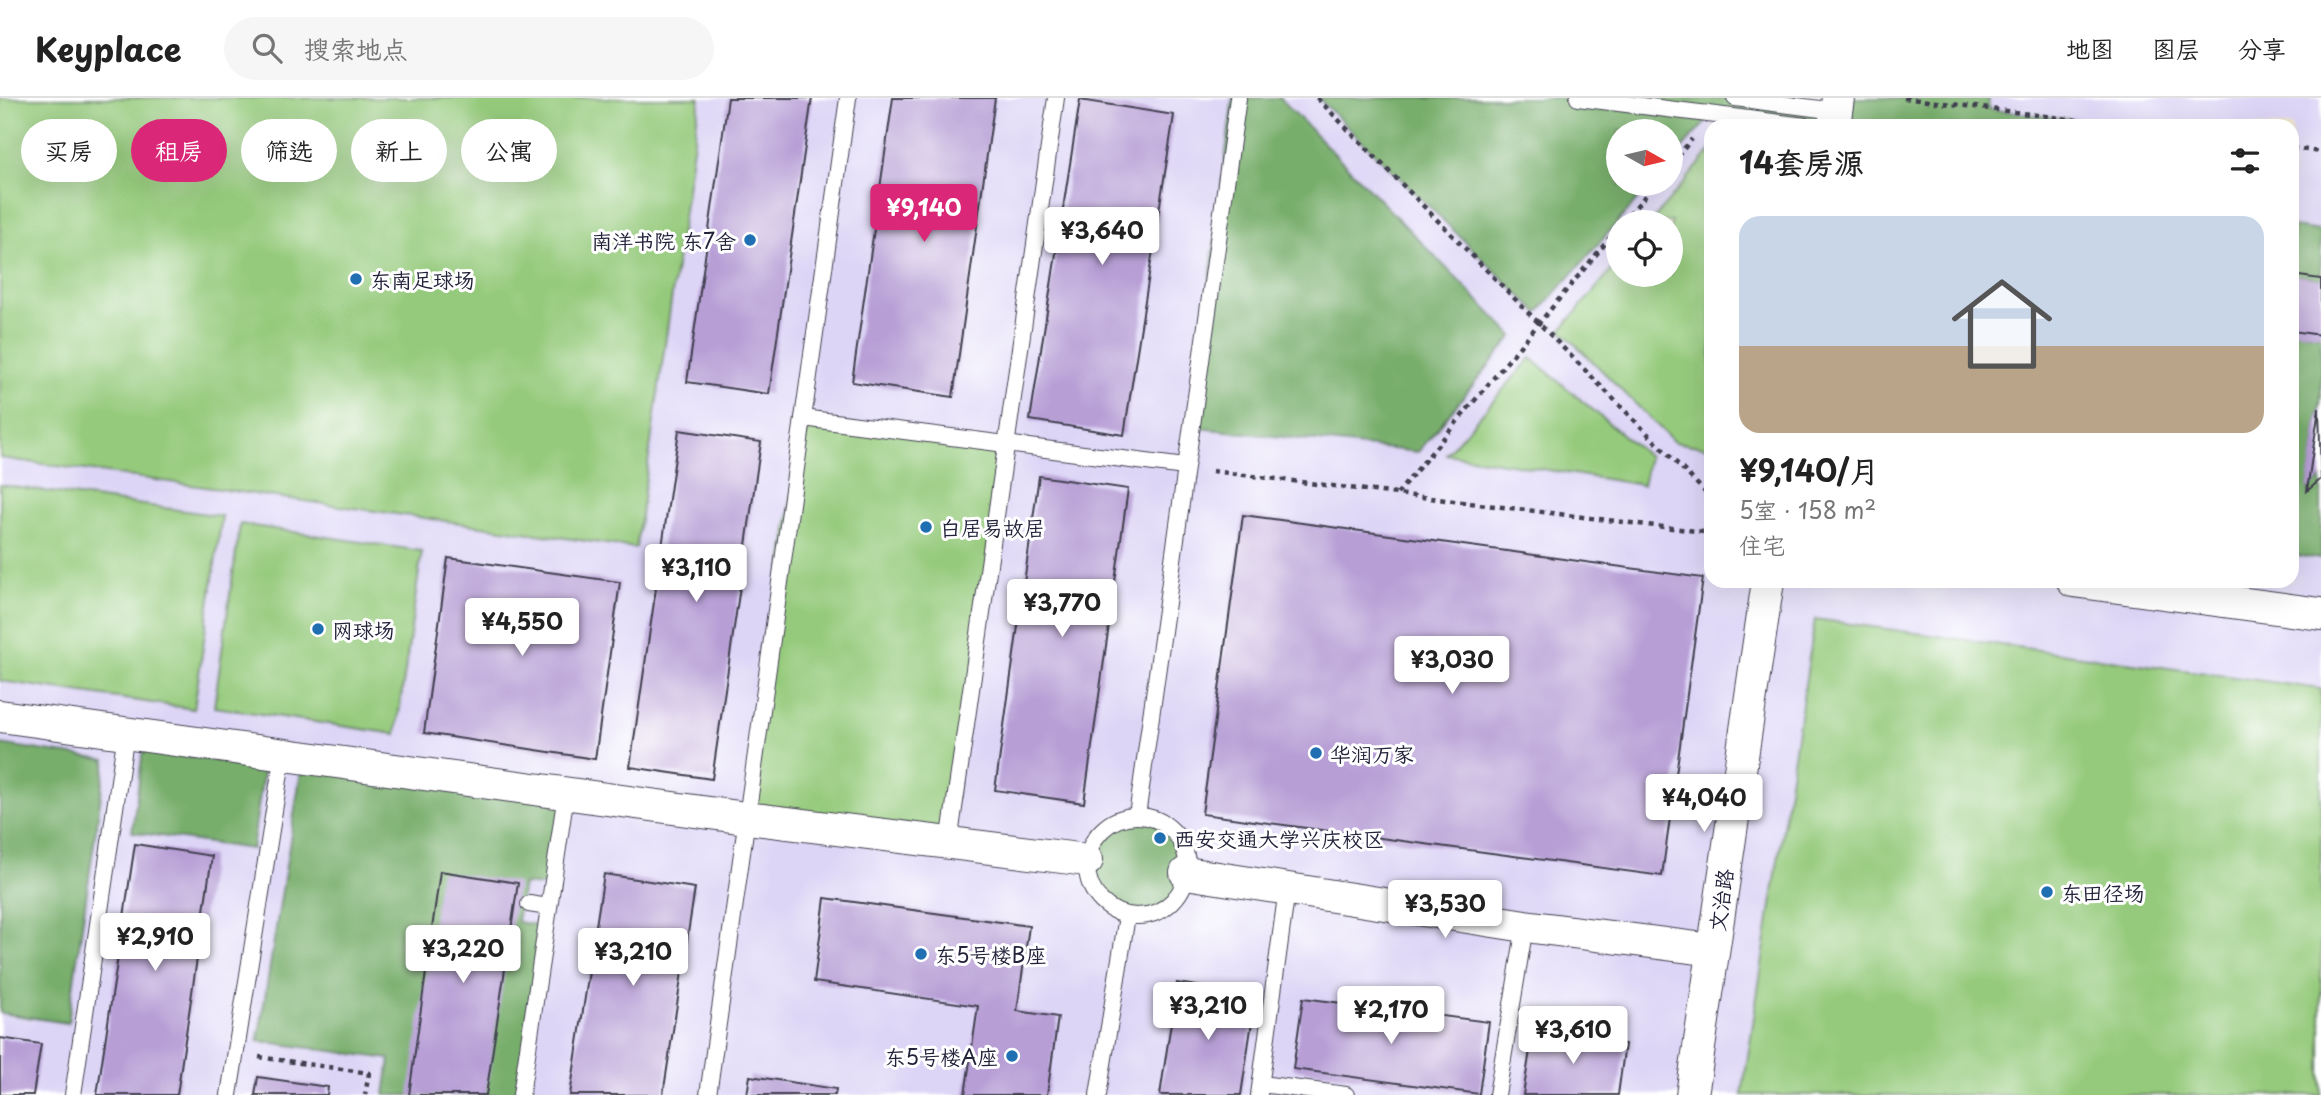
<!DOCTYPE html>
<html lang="zh">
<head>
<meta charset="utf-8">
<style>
	:root { --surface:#fff; --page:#f6f6f6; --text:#222; --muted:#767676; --line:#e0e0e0; --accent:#db2777 }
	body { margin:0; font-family:"Playpen Sans","LXGW WenKai TC",sans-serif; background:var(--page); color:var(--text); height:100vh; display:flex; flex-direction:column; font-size:26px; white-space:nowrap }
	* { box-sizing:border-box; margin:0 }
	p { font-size:23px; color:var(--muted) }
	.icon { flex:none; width:38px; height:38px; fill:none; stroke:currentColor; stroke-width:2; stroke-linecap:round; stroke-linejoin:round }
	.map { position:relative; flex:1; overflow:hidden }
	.drawer { position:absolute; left:1704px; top:21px; width:595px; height:469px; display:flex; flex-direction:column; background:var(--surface); border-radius:21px; box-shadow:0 7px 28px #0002 }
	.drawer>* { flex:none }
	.banner { position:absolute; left:21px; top:21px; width:665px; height:63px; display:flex; gap:14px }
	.needle { width:46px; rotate:98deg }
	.controls { position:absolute; left:1606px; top:21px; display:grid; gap:14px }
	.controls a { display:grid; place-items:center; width:77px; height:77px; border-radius:50%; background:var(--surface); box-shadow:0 7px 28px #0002; font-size:35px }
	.price { position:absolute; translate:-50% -60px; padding:0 16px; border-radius:7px; background:#fff; color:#222; font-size:23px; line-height:46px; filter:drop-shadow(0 2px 4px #0008) }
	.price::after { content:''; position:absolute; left:50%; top:42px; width:21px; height:16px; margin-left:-10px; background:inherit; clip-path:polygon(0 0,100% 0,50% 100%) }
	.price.current { background:var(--accent); color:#fff }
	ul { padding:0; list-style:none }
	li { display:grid; align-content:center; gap:14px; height:371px; padding:0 35px }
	li span { display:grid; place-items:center; height:217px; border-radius:21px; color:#555 }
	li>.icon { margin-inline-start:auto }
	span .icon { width:126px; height:126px; fill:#fffc; stroke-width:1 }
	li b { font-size:30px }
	h2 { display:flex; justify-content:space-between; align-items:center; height:84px; padding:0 35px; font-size:30px }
	.pill { padding:0 24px; border-radius:32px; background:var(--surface); box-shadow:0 7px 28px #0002; font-size:24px; line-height:63px }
	.pill.current { background:var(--accent); color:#fff }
	header { display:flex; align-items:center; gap:42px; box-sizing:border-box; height:98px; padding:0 35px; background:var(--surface); border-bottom:2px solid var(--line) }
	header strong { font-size:33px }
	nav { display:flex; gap:38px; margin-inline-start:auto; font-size:24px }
	.search { width:490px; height:63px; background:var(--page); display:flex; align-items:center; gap:18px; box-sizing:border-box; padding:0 24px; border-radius:38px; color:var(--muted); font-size:26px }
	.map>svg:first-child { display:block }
	.built { fill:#ddd5f6; fill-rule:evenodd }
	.green { fill:#95ca7c; stroke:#5c765c; stroke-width:2 }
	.forest { fill:#78ae6c; stroke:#4d6854; stroke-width:2 }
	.building { fill:#b79fd5 }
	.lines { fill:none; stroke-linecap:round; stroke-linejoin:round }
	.lane-casing { stroke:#413f50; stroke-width:18 }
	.street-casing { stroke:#413f50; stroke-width:34 }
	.path { stroke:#413f50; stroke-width:4.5; stroke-dasharray:5 5; stroke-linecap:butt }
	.lane { stroke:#fff; stroke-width:16 }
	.street { stroke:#fff; stroke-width:32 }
	.poi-dot { fill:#1f6fb2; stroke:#fff; stroke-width:2.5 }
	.labels { text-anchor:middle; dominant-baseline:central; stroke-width:6; stroke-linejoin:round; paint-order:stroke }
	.poi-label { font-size:21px; fill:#22223b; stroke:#fff; text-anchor:start }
	.street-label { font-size:21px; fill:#22223b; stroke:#fff }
</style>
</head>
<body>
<header>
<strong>Keyplace</strong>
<div class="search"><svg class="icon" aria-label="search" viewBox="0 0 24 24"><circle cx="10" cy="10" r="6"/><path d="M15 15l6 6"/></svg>搜索地点</div>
<nav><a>地图</a><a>图层</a><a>分享</a></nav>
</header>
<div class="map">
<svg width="2321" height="997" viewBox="0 0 2321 997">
	<rect width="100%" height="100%" fill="#fff"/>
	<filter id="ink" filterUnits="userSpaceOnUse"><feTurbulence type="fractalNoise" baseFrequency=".0143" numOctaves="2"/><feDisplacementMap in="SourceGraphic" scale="14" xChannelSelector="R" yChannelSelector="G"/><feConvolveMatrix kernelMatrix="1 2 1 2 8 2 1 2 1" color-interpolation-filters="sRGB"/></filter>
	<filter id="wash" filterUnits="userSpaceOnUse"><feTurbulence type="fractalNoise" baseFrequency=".00686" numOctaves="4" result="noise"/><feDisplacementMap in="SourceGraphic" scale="28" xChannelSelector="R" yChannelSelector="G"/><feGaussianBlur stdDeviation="1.57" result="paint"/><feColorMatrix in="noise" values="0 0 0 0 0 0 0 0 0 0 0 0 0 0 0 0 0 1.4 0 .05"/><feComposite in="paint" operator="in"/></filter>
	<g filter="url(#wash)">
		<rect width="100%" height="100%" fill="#efe5c8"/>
		<path class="built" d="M0,0H2321V997H0ZM1712,28H2292V483H1712ZM1619,33H1671V86H1619ZM1619,124H1671V177H1619Z"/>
		<g class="green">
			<path d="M0,0H700L636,450L0,360Z"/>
			<path d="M1711,52V350L1674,344L1561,232L1619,163V177H1671V124H1651Z"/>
			<path d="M1531,260L1649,359L1643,387L1446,356Z"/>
			<path d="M803,320L1006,347L949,745L746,720Z"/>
			<path d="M0,387L222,418L194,611L0,583Z"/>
			<path d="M240,426L422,453L396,636L214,609Z"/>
			<path d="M1815,521L2321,591V997H1742Z"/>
		</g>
		<g class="forest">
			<path d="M1233,0H1280L1513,238L1418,354L1191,329Z"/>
			<path d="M1318,0H1735L1835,13L1838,0H1989L1988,11L2122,28H1805L1712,17L1671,63V33H1619V86H1651L1538,215Z"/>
			<path d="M2293,129L2321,133V181L2293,177Z"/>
			<path d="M2292,233L2321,237V299L2308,392L2321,381V461L2293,457Z"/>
			<path d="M0,646L106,662L68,925L0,915Z"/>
			<path d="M143,652L264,669L252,751L132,734Z"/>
			<path d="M303,660L566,696L552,789L523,786L517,824L546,828L521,997H385L390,961L258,943Z"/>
			<circle cx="1137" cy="768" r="50"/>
		</g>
		<g id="blocks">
			<g class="building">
				<path d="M728,0H812L769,296L687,284Z"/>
				<path d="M893,0H995L953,299L852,284Z"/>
				<path d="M1080,2L1174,17L1124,337L1030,322Z"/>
				<path d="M2292,177L2321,181V237L2292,233Z"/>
				<path d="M2319,310L2321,381L2307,393Z"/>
				<path d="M679,332L761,344L712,681L630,669Z"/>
				<path d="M1039,378L1128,391L1084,705L995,692Z"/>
				<path d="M1243,417L1703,480L1662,778L1202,716Z"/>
				<path d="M448,460L620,484L595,661L424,635Z"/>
				<path d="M135,746L212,758L177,997H97Z"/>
				<path d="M440,773L518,785L486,997H409Z"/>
				<path d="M604,776L695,790L663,997H570Z"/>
				<path d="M825,800L1029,828L1017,913L1058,919L1047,997H965L978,908L814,884Z"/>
				<path d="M1177,885L1256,897L1241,997H1160Z"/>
				<path d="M1303,900L1489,924L1479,996L1293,971Z"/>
				<path d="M1533,933L1625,946L1618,997H1523Z"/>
				<path d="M0,940L41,946L33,997H0Z"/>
				<path d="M750,978L836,991L835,997H747Z"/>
				<path d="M258,979L328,989L327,997H255Z"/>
			</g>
		</g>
	</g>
	<g filter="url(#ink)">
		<use href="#blocks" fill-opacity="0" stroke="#413f50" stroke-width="2"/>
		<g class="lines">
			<defs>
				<g id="lane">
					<path d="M1578,0L1805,28"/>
					<path d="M1735,0L1836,13"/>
					<path d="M803,320L1185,369"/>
					<path d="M1137,718L1238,0"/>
					<circle cx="1137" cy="768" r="50"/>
					<path d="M949,745L1056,0"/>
					<path d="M529,806L548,809"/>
					<path d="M1261,986L1346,997"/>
					<path d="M73,997L126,635"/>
					<path d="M229,997L283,656"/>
					<path d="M521,997L566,696"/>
					<path d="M708,997L848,0"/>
					<path d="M1098,997L1127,818"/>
					<path d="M1259,997L1287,791"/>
					<path d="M1497,997L1525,828"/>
				</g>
				<g id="street">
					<path d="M1834,28L1838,0"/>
					<path d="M2073,483L2321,516"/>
					<path d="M0,618L746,720L1087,762"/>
					<path d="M1186,775L1525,828L1713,852"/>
					<path d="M1692,997L1768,483"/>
				</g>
			</defs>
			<use href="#lane" class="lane-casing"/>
			<use href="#street" class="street-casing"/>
			<g class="path">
				<path d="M1317,0L1712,401"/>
				<path d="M1904,0L2123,28"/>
				<path d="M2292,50L2321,54"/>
				<path d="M2292,59L2294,50"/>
				<path d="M1671,66L1692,41"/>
				<path d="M1623,124L1655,86"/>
				<path d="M1212,373L1712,435"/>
				<path d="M1397,396L1619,129"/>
				<path d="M259,959L369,975L365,997"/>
			</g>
			<use href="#lane" class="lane"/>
			<use href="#street" class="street"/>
		</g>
	</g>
	<g class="poi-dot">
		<circle cx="750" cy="142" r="7"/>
		<circle cx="356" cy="181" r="7"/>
		<circle cx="926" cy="429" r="7"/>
		<circle cx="318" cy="531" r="7"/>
		<circle cx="1316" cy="655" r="7"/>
		<circle cx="1160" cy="740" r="7"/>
		<circle cx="2047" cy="794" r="7"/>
		<circle cx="921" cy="856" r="7"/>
		<circle cx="1012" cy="958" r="7"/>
	</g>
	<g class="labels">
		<g class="poi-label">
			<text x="736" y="142" text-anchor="end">南洋书院 东7舍</text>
			<text x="370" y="181">东南足球场</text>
			<text x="940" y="429">白居易故居</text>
			<text x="332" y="531">网球场</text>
			<text x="1330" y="655">华润万家</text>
			<text x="1174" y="740">西安交通大学兴庆校区</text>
			<text x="2061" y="794">东田径场</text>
			<text x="935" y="856">东5号楼B座</text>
			<text x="998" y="958" text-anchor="end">东5号楼A座</text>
		</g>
		<g class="street-label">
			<text transform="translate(1720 802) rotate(-82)">文治路</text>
		</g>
	</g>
</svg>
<div class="controls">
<a><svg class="needle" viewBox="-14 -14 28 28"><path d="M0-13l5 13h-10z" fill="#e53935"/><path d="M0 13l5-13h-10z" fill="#767676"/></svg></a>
<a><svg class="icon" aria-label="locate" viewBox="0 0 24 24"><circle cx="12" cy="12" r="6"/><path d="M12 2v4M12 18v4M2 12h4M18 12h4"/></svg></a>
</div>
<b class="price current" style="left:924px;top:146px">¥9,140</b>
<b class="price" style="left:1102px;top:169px">¥3,640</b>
<b class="price" style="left:696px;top:506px">¥3,110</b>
<b class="price" style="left:1062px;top:541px">¥3,770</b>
<b class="price" style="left:522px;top:560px">¥4,550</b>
<b class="price" style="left:1452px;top:598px">¥3,030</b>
<b class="price" style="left:1704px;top:736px">¥4,040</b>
<b class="price" style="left:1445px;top:842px">¥3,530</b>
<b class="price" style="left:155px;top:875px">¥2,910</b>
<b class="price" style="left:463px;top:887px">¥3,220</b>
<b class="price" style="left:633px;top:890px">¥3,210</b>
<b class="price" style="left:1208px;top:944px">¥3,210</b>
<b class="price" style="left:1391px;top:948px">¥2,170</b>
<b class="price" style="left:1573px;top:968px">¥3,610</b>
<div class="banner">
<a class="pill">买房</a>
<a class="pill current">租房</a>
<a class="pill">筛选</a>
<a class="pill">新上</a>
<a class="pill">公寓</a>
</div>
<section class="drawer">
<h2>14套房源<svg class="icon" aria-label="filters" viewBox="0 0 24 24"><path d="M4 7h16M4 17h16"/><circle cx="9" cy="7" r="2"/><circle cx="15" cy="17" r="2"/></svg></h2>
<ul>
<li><span style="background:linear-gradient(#c9d6e8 60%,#b9a48a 0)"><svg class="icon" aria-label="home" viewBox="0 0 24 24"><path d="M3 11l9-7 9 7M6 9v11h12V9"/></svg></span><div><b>¥9,140/月</b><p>5室 · 158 m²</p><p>住宅</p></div></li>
</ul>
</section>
</div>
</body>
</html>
